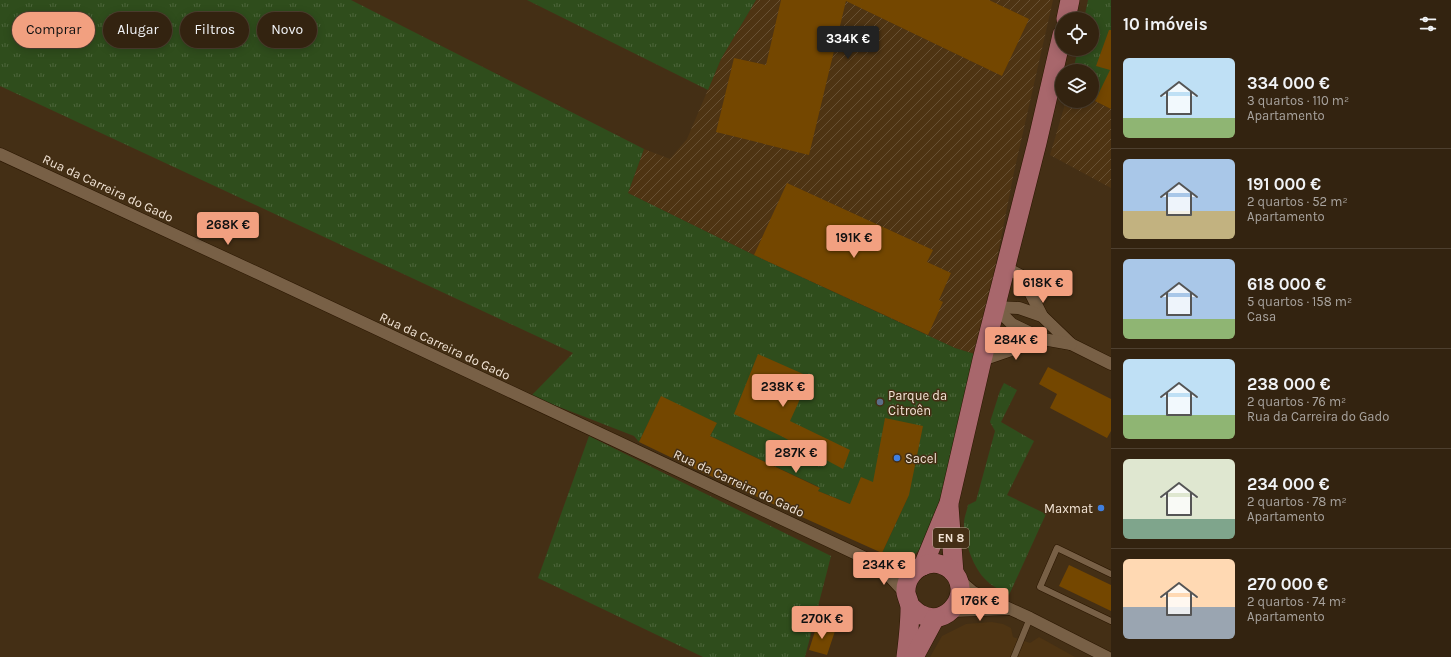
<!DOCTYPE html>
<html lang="pt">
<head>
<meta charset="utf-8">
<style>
	:root { --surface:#332310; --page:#3e2f1e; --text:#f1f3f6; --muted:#a9a49f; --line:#4e4030; --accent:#f2a080 }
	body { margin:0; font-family:Karla,sans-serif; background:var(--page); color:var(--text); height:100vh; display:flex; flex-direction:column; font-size:15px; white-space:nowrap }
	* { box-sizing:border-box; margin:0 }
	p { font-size:13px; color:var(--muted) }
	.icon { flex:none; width:22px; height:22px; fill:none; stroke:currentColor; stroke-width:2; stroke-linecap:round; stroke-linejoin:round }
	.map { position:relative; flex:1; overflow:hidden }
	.panel { display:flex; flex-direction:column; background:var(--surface); width:340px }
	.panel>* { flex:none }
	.banner { position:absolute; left:12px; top:12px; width:380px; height:36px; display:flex; gap:8px }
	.buttons { position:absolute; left:1055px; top:12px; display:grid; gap:8px }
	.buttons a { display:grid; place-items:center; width:44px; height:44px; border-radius:50%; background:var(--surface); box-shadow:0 2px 10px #0003,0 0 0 1px var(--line); font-size:20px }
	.price { position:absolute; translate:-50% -34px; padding:0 9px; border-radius:4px; background:var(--accent); color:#111; font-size:13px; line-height:26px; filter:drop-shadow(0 1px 2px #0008) }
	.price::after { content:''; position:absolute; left:50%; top:24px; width:12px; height:9px; margin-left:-6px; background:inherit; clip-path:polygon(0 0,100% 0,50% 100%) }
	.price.current { background:#222; color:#fff }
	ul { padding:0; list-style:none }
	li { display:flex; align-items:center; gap:12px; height:100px; padding:0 12px }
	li+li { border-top:1px solid var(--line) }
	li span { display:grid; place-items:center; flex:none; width:112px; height:80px; border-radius:6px; color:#555 }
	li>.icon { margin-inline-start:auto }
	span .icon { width:48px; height:48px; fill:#fffc; stroke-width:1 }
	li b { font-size:17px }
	h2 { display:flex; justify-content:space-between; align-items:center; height:48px; padding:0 12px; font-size:17px }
	.chip { padding:0 14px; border-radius:18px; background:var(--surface); box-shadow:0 2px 10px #0003,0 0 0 1px var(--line); font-size:14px; line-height:36px }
	.chip.current { background:var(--accent); color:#111 }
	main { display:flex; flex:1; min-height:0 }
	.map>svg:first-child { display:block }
	.built { fill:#4e3413 }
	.industrial { fill:url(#industrial-furrows) }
	.grass { fill:url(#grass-tufts) }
	.building { fill:#744700 }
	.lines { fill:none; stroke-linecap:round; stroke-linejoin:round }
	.service-casing { stroke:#2a1600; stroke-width:7 }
	.minor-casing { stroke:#2a1600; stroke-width:13 }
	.primary-casing { stroke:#2a1600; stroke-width:20 }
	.service { stroke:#786046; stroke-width:6 }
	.minor { stroke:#786046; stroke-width:12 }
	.primary { stroke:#a8676c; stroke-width:19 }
	.service-dot { fill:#5c6f8a; stroke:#442f15; stroke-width:1.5 }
	.shop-dot { fill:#3f7fe0; stroke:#442f15; stroke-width:1.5 }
	.labels { text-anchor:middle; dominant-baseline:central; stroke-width:3; stroke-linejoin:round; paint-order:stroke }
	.shield { fill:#442f15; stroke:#beae9b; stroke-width:1 }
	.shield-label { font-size:12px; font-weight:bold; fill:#f2e4d5 }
	.street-label { font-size:13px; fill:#f2e4d5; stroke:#442f15 }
	.poi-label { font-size:13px; fill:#f2e4d5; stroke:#442f15; text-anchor:start }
</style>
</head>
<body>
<main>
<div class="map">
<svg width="1111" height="657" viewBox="0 0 1111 657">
	<defs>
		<pattern id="industrial-furrows" width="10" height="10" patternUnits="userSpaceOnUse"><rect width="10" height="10" fill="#4e3413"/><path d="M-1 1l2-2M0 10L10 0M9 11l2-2" fill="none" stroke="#685134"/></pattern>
		<pattern id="grass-tufts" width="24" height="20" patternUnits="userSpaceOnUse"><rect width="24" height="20" fill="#2f4d1c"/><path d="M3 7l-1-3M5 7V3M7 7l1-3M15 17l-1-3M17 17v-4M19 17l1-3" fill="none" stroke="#4e663c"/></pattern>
	</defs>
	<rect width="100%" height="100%" fill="#442f15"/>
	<path class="built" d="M992,622L1003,624L1011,628L1013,637L1030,643L1039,637L1075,657H930L942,636L966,624Z"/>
	<g class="industrial">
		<path d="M756,0H1053L1014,172L978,355L955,348L754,255L628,193L644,149L670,159L687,139L721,59Z"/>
		<path d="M1092,99L1111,109V188L1050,155L1066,101H1092Z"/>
	</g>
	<g class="grass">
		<path d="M0,0H351L644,149L628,193L754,255L955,348L978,355L950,470L927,542L910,559L900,560L885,557L882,553L908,497L850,504L818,491L819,487L710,436L716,423L661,397L639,442L634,436L531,396L573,353L0,86Z"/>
		<path d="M527,0H756L721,59L708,90Z"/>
		<path d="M1088,0H1111V107L1092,97V71H1073L1078,49H1092V19H1084Z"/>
		<path d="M1004,383L1017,390L1001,422L1034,441L1007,495L1046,514L1009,595C1000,590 990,585 984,578C972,565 964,540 964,523C964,517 967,511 968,505L976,501L995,431L990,422L1000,391Z"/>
		<path d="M589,436L831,556L805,657H703L538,578Z"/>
	</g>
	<g class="building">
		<path d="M781,0H989L1029,19L1002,76L846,1L809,155L716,132L734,58L766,65Z"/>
		<path d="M1109,30H1111V109L1095,101L1110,70L1096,66Z"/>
		<path d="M787,183L933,250L927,262L951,273L939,300L943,302L928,335L754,255Z"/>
		<path d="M758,354L810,377L790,421L850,450L843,469L781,436L734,414Z"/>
		<path d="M1048,367L1111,399V431L1107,438L1050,408L1057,394L1039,384Z"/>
		<path d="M661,396L717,423L710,436L820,488L818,491L850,504L861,477L873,482L885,418L923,426L909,495L882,553L695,469L639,442Z"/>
		<path d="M1069,565L1111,585V611L1059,586Z"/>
		<path d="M817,625L835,631L827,655L809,650Z"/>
	</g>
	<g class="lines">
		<defs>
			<g id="service">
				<path d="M1111,574L1057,548L1040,587L1111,621"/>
				<path d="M1014,657L1030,618"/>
			</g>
			<g id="minor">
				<path d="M0,154L266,277L878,564L906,594"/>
				<path d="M1006,268L1022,276L1042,316"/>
				<path d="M995,307L1019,308L1042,316L1071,344L1111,364"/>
				<path d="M995,307L1012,324L1043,339L1071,344"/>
				<path d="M982,360L1043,339"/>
				<path d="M878,564L919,568"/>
				<path d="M959,580L973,592L1030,618L1107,657"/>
				<path d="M951,611L1008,609"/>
			</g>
			<g id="primary">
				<path d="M1066,19L1070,0"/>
				<path d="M949,506L954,573"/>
				<path d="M923,566L949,503L982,360L1037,143L1062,35"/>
				<path d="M906,657C908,641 910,624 910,608C910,603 907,598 906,593C905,579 915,567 928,564C936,562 945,565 951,570C975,591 947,630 920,614C916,612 913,608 910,606"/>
				<path d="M914,657L935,618"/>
			</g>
		</defs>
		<use href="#service" class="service-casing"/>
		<use href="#minor" class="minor-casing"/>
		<use href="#primary" class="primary-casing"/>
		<use href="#service" class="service"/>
		<use href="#minor" class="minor"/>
		<use href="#primary" class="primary"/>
	</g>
	<circle class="service-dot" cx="880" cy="402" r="4"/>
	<g class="shop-dot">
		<circle cx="897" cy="458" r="4"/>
		<circle cx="1101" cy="508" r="4"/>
	</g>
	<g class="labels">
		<rect class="shield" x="933" y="528" width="36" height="20" rx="3"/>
		<g class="shield-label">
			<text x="951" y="538">EN 8</text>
		</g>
		<g class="street-label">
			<text transform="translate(108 188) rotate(25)">Rua da Carreira do Gado</text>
			<text transform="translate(445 346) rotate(25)">Rua da Carreira do Gado</text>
			<text transform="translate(739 483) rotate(25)">Rua da Carreira do Gado</text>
		</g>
		<g class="poi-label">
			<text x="888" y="395">Parque da<tspan x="888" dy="15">Citroên</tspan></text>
			<text x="905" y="458">Sacel</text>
			<text x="1093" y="508" text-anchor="end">Maxmat</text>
		</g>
	</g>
</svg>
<div class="buttons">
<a><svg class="icon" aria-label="locate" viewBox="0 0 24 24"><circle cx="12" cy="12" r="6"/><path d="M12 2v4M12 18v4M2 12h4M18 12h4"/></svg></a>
<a><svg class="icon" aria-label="layers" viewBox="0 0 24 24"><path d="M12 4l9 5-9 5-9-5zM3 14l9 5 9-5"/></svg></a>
</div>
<b class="price current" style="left:848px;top:60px">334K €</b>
<b class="price" style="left:228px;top:246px">268K €</b>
<b class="price" style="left:854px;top:259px">191K €</b>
<b class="price" style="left:1043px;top:304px">618K €</b>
<b class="price" style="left:1016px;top:361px">284K €</b>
<b class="price" style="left:783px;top:408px">238K €</b>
<b class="price" style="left:796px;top:474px">287K €</b>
<b class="price" style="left:884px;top:586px">234K €</b>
<b class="price" style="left:980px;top:622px">176K €</b>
<b class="price" style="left:822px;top:640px">270K €</b>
<div class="banner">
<a class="chip current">Comprar</a>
<a class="chip">Alugar</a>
<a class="chip">Filtros</a>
<a class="chip">Novo</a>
</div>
</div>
<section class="panel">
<h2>10 imóveis<svg class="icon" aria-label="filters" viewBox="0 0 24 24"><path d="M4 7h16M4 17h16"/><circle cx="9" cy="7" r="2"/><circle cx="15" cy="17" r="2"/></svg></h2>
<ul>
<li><span style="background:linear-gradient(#bfe0f5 75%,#8fb573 0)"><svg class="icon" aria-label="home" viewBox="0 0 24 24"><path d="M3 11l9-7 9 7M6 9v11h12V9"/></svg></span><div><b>334 000 €</b><p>3 quartos · 110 m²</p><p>Apartamento</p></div></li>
<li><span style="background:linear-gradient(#a9c7e8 65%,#c2b280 0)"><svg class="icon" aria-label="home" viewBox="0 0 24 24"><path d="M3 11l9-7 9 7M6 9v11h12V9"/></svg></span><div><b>191 000 €</b><p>2 quartos · 52 m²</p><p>Apartamento</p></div></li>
<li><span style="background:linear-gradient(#a9c7e8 75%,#8fb573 0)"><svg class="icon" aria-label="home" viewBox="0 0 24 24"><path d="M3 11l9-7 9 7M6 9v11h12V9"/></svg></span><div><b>618 000 €</b><p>5 quartos · 158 m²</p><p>Casa</p></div></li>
<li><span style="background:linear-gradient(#bfe0f5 70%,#8fb573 0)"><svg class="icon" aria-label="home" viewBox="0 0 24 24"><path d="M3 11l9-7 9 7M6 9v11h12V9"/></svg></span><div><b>238 000 €</b><p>2 quartos · 76 m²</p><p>Rua da Carreira do Gado</p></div></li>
<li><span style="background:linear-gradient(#dfe7d0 75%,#7fa58c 0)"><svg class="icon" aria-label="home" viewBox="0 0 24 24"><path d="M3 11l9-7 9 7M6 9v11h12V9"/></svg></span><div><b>234 000 €</b><p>2 quartos · 78 m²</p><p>Apartamento</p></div></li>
<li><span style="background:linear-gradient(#ffd9b3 60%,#9aa5b1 0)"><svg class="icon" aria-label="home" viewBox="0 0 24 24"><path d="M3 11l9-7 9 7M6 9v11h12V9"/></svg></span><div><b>270 000 €</b><p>2 quartos · 74 m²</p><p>Apartamento</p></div></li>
</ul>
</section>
</main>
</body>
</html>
